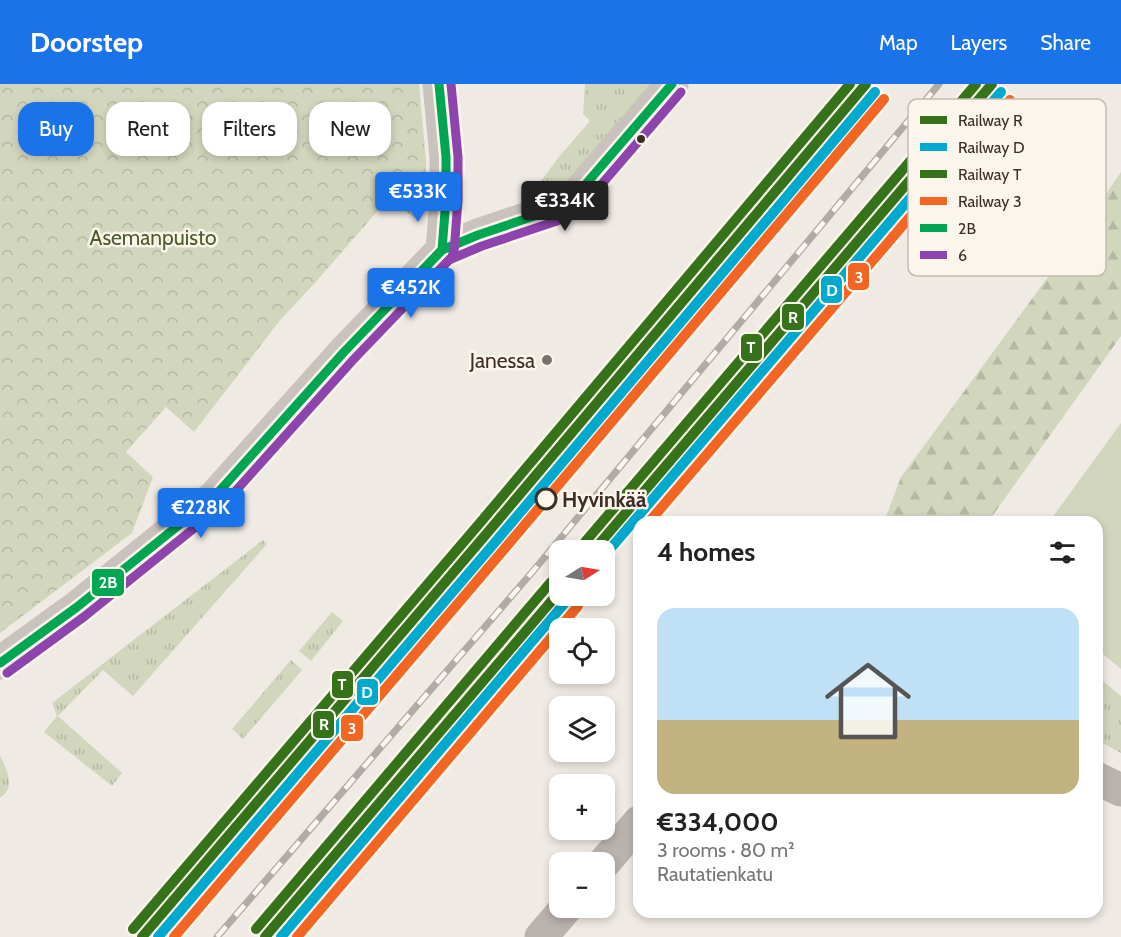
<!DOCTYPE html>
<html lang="en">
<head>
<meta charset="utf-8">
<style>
	:root { --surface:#fff; --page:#f6f6f6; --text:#222; --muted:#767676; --line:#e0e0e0; --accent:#1a73e8 }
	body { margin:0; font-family:Cabin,sans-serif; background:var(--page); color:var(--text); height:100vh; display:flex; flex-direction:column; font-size:22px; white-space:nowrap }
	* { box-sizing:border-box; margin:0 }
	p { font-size:20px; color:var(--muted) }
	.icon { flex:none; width:33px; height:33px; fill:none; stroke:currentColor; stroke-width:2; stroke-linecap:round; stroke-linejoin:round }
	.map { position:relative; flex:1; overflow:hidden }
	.sheet { position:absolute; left:633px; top:432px; width:470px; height:402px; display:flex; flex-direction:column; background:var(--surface); border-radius:18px; box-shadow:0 3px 9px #0003 }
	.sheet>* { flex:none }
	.guide { position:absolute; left:18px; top:18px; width:525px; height:54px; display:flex; gap:12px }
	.needle { width:39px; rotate:79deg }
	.buttons { position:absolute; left:549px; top:456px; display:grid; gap:12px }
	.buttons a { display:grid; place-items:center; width:66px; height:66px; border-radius:12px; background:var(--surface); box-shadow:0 3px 9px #0003; font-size:30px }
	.price { position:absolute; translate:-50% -51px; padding:0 14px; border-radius:6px; background:var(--accent); color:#fff; font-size:20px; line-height:39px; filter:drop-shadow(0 2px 3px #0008) }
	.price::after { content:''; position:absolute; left:50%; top:36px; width:18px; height:14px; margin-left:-9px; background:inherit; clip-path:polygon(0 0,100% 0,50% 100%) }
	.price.selected { background:#222; color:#fff }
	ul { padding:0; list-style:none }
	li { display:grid; align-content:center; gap:12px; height:318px; padding:0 24px }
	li+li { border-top:2px solid var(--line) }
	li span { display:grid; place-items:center; height:186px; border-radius:18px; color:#555 }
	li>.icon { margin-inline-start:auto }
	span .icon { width:108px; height:108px; fill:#fffc; stroke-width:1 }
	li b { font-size:26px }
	h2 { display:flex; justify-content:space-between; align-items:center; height:72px; padding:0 24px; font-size:26px }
	.chip { padding:0 21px; border-radius:18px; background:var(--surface); box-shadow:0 3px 9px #0003; font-size:21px; line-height:54px }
	.chip.selected { background:var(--accent); color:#fff }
	header { display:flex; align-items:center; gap:36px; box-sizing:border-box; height:84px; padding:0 30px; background:var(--accent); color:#fff }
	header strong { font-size:28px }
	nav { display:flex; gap:33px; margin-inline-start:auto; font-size:21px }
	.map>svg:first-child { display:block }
	.grass { fill:url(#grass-tufts) }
	.forest { fill:url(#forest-firs) }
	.park { fill:url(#park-crowns) }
	.pitch { fill:#d2d6bd }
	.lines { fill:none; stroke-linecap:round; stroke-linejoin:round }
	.street { stroke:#cac2bc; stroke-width:33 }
	.secondary { stroke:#bab2ad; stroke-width:33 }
	.rail-casing { stroke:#b1aba7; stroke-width:7 }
	.rail { stroke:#fcf5ec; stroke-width:4.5; stroke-dasharray:14; stroke-linecap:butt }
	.bus-1-casing { stroke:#fcf5ec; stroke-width:14 }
	.bus-2-casing { stroke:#fcf5ec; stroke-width:14 }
	.bus-1 { stroke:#00a651; stroke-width:9 }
	.bus-2 { stroke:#8e44ad; stroke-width:9 }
	.rail-1-casing { stroke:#fcf5ec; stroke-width:15 }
	.rail-2-casing { stroke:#fcf5ec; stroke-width:15 }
	.rail-3-casing { stroke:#fcf5ec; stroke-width:15 }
	.rail-4-casing { stroke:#fcf5ec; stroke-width:15 }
	.rail-1 { stroke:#357219; stroke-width:10 }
	.rail-2 { stroke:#00a9ce; stroke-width:10 }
	.rail-3 { stroke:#357219; stroke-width:10 }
	.rail-4 { stroke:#f26522; stroke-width:10 }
	.bus-dot { fill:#3c2f29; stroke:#fcf5ec; stroke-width:2 }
	.poi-dot { fill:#7b706a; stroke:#fcf5ec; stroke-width:2 }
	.stop-dot { fill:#fcf5ec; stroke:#3c2f29; stroke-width:3 }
	.labels { text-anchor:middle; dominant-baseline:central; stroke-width:5; stroke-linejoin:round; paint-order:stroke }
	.park-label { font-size:21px; fill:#4b5d2b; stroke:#fcf5ec }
	.poi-label { font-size:21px; fill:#3c2f29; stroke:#fcf5ec; text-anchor:end }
	.stop-label { font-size:21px; font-weight:bold; fill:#3c2f29; stroke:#fcf5ec; text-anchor:start }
	.key { fill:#fcf5ec; stroke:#c2bab2; stroke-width:1.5 }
	.key-label { font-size:16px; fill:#3c2f29 }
	.line-badge { stroke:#fcf5ec; stroke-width:2 }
	.badge-label { font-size:16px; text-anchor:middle; font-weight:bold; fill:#fff }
</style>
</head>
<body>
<header>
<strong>Doorstep</strong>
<nav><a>Map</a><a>Layers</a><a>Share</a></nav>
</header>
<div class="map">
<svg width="1121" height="853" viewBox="0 0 1121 853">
	<defs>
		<pattern id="grass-tufts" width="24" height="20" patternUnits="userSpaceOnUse" patternTransform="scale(1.5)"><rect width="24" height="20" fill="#d2d6bd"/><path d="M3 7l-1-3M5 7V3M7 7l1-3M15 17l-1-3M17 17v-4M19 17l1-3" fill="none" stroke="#b5b8a2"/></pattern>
		<pattern id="forest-firs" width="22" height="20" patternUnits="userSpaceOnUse" patternTransform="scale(1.5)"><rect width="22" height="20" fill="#d2d6bd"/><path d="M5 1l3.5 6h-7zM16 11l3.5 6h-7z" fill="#b5b8a2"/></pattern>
		<pattern id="park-crowns" width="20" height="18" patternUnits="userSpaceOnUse" patternTransform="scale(1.5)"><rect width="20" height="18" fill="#d2d6bd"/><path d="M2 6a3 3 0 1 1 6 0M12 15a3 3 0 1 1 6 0" fill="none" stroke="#b5b8a2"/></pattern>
	</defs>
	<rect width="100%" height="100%" fill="#f0eae4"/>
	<g class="grass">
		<path d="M585,0H655L567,99L542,114L538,106V101L558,74L590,37L583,30Z"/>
		<path d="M263,456L267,460L133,612L103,586L58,632L122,689L112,702L44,648L57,632L52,619Z"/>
		<path d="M332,528L343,537L311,577L299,567Z"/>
		<path d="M291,576L302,586L243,655L232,645Z"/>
		<path d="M1096,591L1121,612V669L1097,656Z"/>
		<path d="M0,671C4,680 13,697 7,707C5,710 2,712 0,714Z"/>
	</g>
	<path class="forest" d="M1121,88V252L988,438H884L901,393L1051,189Z"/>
	<path class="park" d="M0,0H419L426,77V116L418,136L388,115L314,200L281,235L194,348L166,323L126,368L153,393L132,449L0,549Z"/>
	<path class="pitch" d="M1121,339V585L1097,565L1096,438H1049Z"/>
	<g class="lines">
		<g class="street">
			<path d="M439,0L446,73V115L442,166"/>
			<path d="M0,579L77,523L215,412L344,268L442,166L478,151L552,126L565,119L579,108L672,0"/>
		</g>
		<g class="secondary">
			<path d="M1096,694L1121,706"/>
			<path d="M604,779L639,738"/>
			<path d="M541,853L566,824"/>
		</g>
		<defs>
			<path id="rail" d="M217,853L534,486L939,0"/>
		</defs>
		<use href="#rail" class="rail-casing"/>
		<use href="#rail" class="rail"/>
		<defs>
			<g id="bus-1">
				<path d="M410,199L442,166L446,115V73L439,0"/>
				<path d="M0,579L77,523L215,412L344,268L442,166L478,151L552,126L565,119L579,108L672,0"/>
			</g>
			<g id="bus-2">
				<path d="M419,207L451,174L454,168L458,116V73L451,0"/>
				<path d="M7,589L85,532L223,421L353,276L449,176L482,162L557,137L572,129L588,116L681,8"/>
			</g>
		</defs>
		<use href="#bus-1" class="bus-1-casing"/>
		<use href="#bus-2" class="bus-2-casing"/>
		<use href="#bus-1" class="bus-1"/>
		<use href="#bus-2" class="bus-2"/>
		<defs>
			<g id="rail-1">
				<path d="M594,466L992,0"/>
				<path d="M142,853L488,448L866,0"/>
				<path d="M265,853L560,507"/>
			</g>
			<g id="rail-2">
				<path d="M604,472L1001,8"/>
				<path d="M158,853L497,456L875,8"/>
				<path d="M281,853L569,514"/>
			</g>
			<g id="rail-3">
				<path d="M585,458L976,0"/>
				<path d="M133,845L479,440L850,0"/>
				<path d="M256,845L551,498"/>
			</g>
			<g id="rail-4">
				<path d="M649,438L1010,16"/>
				<path d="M174,853L506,463L884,15"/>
				<path d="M297,853L578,522"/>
			</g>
		</defs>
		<use href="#rail-1" class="rail-1-casing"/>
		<use href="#rail-2" class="rail-2-casing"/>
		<use href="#rail-3" class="rail-3-casing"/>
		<use href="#rail-4" class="rail-4-casing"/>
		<use href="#rail-1" class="rail-1"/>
		<use href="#rail-2" class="rail-2"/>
		<use href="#rail-3" class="rail-3"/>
		<use href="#rail-4" class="rail-4"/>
	</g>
	<circle class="bus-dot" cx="641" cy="55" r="5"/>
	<circle class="poi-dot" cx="547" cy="276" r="6"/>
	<circle class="stop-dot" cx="546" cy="415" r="10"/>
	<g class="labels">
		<g class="park-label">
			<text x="153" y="153">Asemanpuisto</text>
		</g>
		<g class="poi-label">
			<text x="535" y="276">Janessa</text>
		</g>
		<g class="stop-label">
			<text x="562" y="415">Hyvinkää</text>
		</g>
	</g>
	<rect x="908" y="15" width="198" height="177" rx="9" class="key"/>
	<rect x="920" y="32" width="27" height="8" fill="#357219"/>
	<rect x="920" y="59" width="27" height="8" fill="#00a9ce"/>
	<rect x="920" y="86" width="27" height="8" fill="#357219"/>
	<rect x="920" y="113" width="27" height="8" fill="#f26522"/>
	<rect x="920" y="140" width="27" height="8" fill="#00a651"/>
	<rect x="920" y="167" width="27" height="8" fill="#8e44ad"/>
	<g class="key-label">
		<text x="958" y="42">Railway R</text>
		<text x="958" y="69">Railway D</text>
		<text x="958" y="96">Railway T</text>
		<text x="958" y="123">Railway 3</text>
		<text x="958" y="150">2B</text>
		<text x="958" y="177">6</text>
	</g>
	<g class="line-badge">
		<rect x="847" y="178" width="23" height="29" rx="6" fill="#f26522"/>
		<rect x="820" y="191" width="23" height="29" rx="6" fill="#00a9ce"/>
		<rect x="781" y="219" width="24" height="28" rx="6" fill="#357219"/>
		<rect x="740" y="249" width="23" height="29" rx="6" fill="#357219"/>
		<rect x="91" y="484" width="34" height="29" rx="6" fill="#00a651"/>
		<rect x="331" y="586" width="23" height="29" rx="6" fill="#357219"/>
		<rect x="356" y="594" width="23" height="28" rx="6" fill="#00a9ce"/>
		<rect x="312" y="626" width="23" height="29" rx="6" fill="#357219"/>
		<rect x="340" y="630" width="24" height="28" rx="6" fill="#f26522"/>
	</g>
	<g class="badge-label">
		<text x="859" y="199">3</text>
		<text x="832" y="212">D</text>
		<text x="793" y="239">R</text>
		<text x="751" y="269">T</text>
		<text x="108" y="504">2B</text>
		<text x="342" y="606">T</text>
		<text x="367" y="614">D</text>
		<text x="324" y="646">R</text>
		<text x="352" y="650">3</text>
	</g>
</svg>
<div class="buttons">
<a><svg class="needle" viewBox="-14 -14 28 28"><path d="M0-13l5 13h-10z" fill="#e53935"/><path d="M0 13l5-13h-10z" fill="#767676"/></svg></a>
<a><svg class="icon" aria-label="locate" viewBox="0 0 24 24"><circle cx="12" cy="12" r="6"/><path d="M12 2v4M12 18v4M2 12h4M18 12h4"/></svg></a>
<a><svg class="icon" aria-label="layers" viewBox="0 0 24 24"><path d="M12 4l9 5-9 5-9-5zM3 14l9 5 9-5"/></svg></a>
<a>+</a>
<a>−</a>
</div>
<b class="price" style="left:418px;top:139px">€533K</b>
<b class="price selected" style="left:565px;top:148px">€334K</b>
<b class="price" style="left:411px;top:235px">€452K</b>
<b class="price" style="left:201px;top:455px">€228K</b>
<div class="guide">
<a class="chip selected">Buy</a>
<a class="chip">Rent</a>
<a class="chip">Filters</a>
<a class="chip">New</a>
</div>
<section class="sheet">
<h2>4 homes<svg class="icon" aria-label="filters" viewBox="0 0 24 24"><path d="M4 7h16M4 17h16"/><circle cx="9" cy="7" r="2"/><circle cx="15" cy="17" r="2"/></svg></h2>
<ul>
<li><span style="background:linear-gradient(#bfe0f5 60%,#c2b280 0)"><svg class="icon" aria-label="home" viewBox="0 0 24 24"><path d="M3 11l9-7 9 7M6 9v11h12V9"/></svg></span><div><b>€334,000</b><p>3 rooms · 80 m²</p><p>Rautatienkatu</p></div></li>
</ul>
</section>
</div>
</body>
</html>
